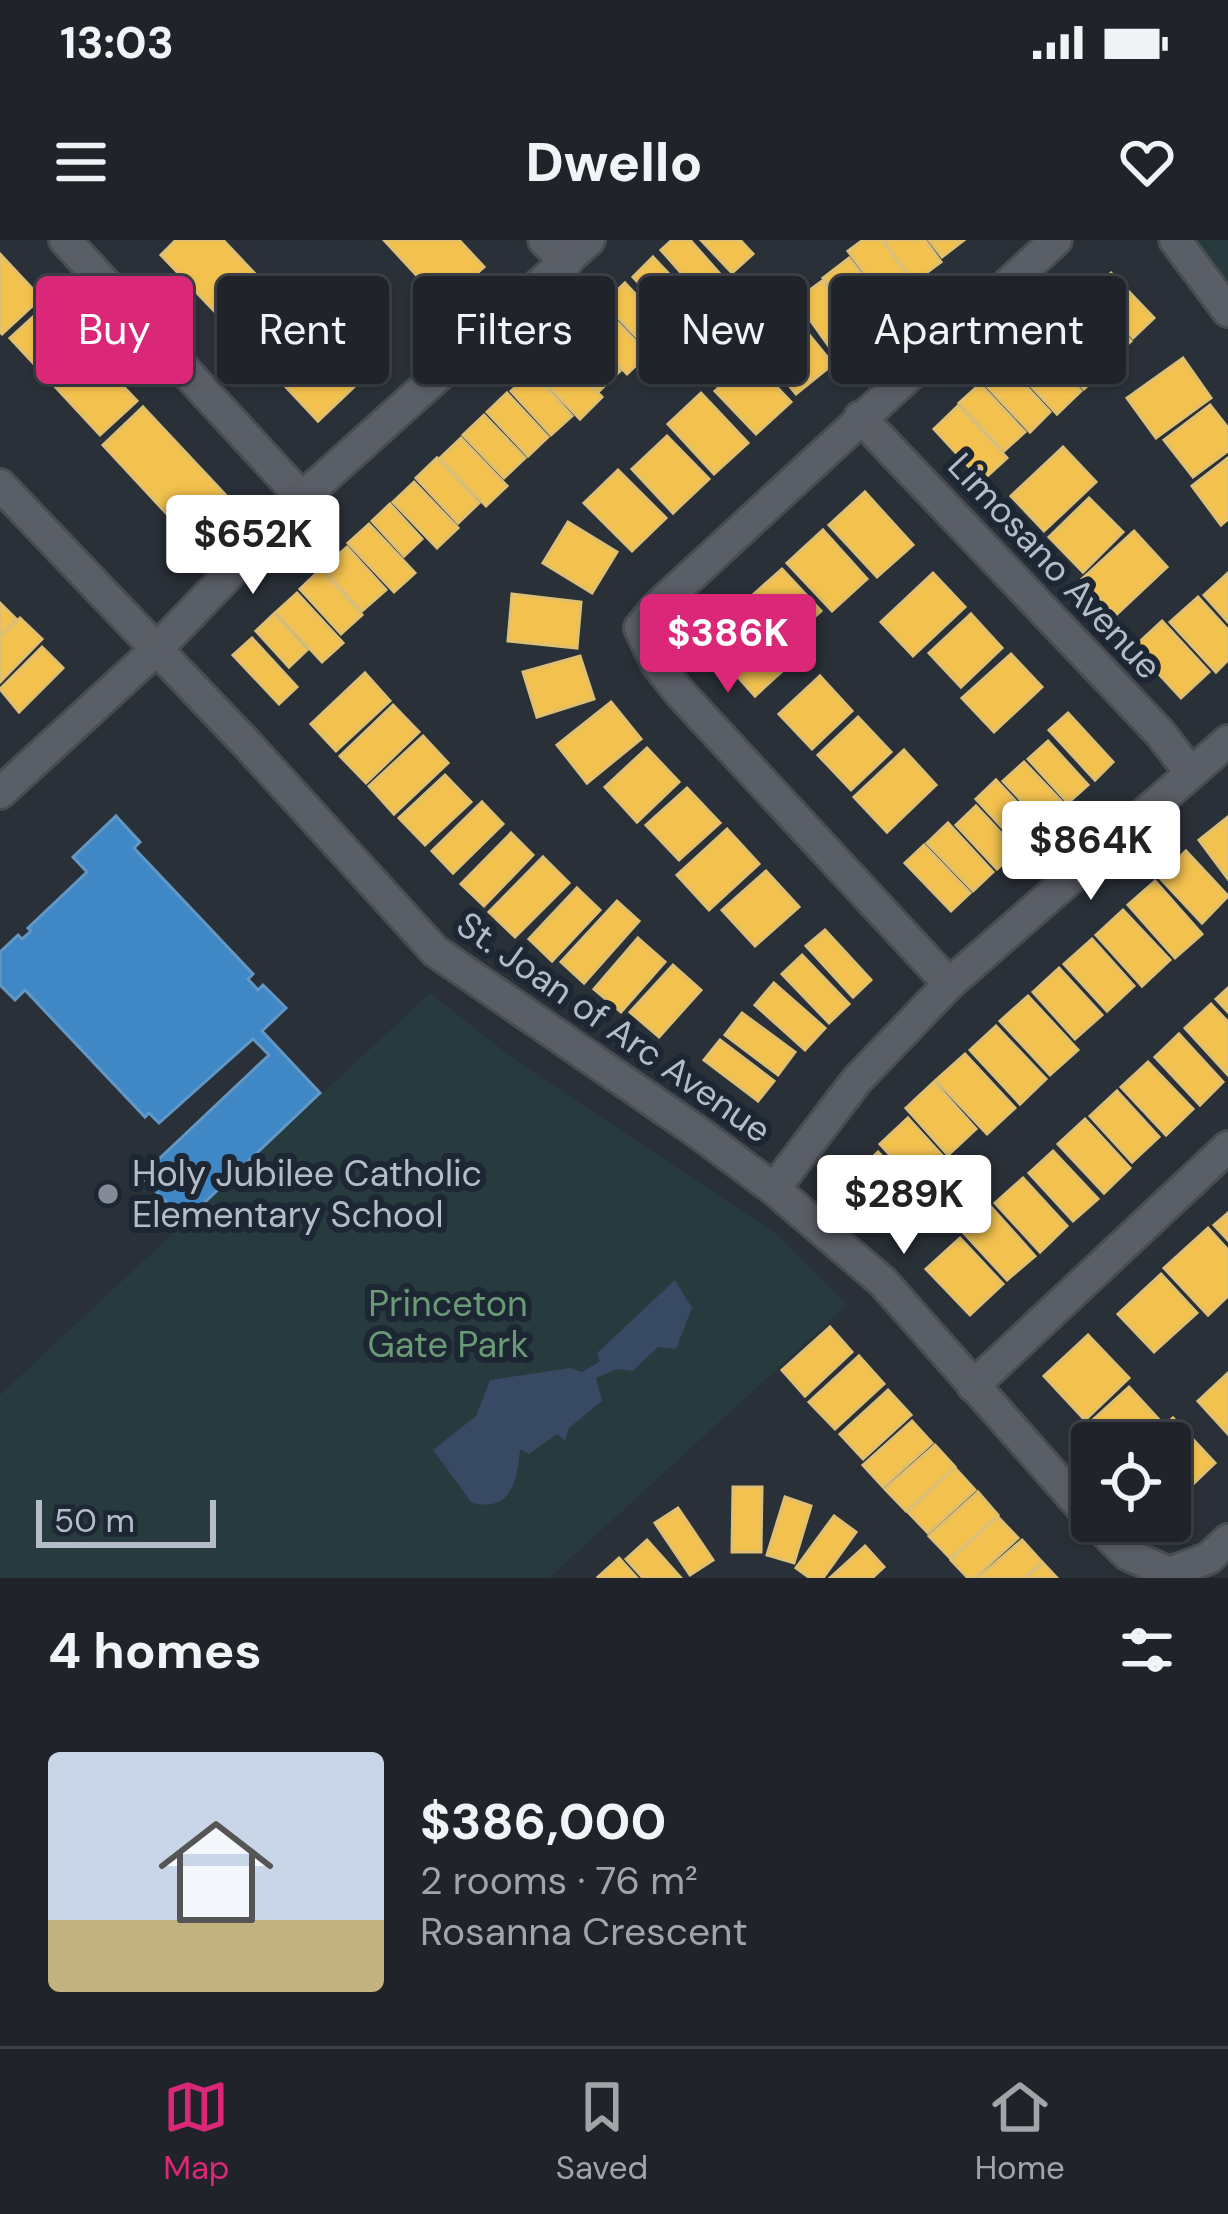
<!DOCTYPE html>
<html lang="en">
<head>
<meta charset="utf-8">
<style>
	:root { --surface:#20242a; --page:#282c32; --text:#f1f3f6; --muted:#a2a4a8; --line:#3d4147; --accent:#db2777 }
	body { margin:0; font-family:"DM Sans",sans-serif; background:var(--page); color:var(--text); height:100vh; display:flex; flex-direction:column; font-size:45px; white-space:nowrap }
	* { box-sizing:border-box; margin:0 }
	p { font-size:39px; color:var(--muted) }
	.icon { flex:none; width:66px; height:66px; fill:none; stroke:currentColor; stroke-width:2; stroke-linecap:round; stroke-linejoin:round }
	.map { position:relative; height:1338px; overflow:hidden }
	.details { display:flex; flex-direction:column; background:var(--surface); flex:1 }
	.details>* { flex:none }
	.hud { position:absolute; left:36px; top:36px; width:1158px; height:108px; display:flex; gap:24px }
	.buttons { position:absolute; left:1071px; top:1182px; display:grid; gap:24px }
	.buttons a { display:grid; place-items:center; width:120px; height:120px; border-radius:12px; background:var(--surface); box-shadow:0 3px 9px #0004,0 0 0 3px var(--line); font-size:60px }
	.scale { position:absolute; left:36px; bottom:30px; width:180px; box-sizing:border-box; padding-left:12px; border:6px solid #b4bcc9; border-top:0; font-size:33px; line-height:42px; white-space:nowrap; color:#b4bcc9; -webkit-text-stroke:9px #1d2633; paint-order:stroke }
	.price { position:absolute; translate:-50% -102px; padding:0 27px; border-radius:12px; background:#fff; color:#222; font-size:39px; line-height:78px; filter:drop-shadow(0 3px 6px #0008) }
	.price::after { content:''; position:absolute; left:50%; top:72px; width:36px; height:27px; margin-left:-18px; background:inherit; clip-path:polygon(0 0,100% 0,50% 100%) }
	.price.selected { background:var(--accent); color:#fff }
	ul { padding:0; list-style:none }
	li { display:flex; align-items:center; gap:36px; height:300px; padding:0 48px }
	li+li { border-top:3px solid var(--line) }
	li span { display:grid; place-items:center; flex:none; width:336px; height:240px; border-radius:12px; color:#555 }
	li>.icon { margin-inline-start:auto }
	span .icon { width:144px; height:144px; fill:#fffc; stroke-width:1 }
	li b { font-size:51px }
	h2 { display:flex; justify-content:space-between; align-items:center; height:144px; padding:0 48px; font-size:51px }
	.chip { padding:0 42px; border-radius:12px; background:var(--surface); box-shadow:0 3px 9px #0004,0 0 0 3px var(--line); font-size:42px; line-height:108px }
	.chip.selected { background:var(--accent); color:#fff }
	.status { display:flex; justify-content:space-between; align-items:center; height:84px; padding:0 60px; background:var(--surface); direction:ltr }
	.status svg { height:33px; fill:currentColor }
	header { display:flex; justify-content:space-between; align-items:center; height:156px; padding:0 48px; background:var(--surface); font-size:54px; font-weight:800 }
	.dock { display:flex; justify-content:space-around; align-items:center; height:168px; border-top:3px solid var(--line); background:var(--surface); font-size:33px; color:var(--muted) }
	.dock a { display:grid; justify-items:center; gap:6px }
	.dock .selected { color:var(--accent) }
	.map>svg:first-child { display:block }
	.green { fill:#273a3e }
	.water { fill:#384963 }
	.homes { fill:#f2c14e; stroke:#dfc073; stroke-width:3 }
	.schools { fill:#3f88c5; stroke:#6298c6; stroke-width:3 }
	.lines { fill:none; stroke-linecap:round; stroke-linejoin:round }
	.minor-casing { stroke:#484c53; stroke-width:36 }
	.minor { stroke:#5a5e66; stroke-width:30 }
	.poi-dot { fill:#848b96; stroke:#1d2633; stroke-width:4.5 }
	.labels { text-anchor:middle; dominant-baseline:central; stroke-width:12; stroke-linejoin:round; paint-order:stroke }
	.street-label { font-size:36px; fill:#b4bcc9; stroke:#1d2633 }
	.poi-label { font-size:36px; fill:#b4bcc9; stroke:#1d2633; text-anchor:start }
	.park-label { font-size:36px; fill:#6b9a76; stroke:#1d2633 }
</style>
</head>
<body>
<div class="status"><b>13:03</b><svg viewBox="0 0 49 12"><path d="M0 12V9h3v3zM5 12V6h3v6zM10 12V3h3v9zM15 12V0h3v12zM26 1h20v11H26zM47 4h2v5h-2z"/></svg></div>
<header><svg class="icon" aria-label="menu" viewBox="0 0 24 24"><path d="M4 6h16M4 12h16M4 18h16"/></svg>Dwello<svg class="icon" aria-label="heart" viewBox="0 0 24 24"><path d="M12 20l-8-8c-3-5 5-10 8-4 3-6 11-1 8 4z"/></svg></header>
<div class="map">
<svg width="1228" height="1338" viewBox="0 0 1228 1338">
	<rect width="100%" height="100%" fill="#2a3038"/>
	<g class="green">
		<path d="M1197,0H1228V40Z"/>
		<path d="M430,753L519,823L774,992L847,1065L549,1338H0V1155Z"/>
	</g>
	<path class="water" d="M675,1040L692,1068L676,1109L658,1107L633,1131L617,1129L596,1138L602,1161L569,1188L565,1201L557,1194L529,1214L520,1209C517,1241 512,1272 472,1263L433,1210L476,1176L490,1140L570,1128L582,1132L600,1121L597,1113Z"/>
	<g class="homes">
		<path d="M176,0H223L277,57L237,95L161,15Z"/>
		<path d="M384,0H459L484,27L443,64Z"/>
		<path d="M672,0H690L727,42L706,61L661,10Z"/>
		<path d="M701,0H740L753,14L732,33Z"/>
		<path d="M863,0H881L916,47L889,66L848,11Z"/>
		<path d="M884,0H925L941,22L914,42Z"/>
		<path d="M929,0H964L942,17Z"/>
		<path d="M0,14L41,58L2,94L0,92Z"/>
		<path d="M653,17L699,66L679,86L633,37Z"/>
		<path d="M849,18L890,72L863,92L823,38Z"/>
		<path d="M1111,33L1154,78L1133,98L1090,53Z"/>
		<path d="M822,41L862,96L836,116L796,60Z"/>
		<path d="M625,43L670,91L650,111L604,63Z"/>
		<path d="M1086,50L1131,101L1106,123L1061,72Z"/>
		<path d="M46,65L137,161L100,195L10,98Z"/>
		<path d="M282,65L356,145L318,181L243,101Z"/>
		<path d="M601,65L648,114L627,134L580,85Z"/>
		<path d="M1056,72L1108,125L1084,149L1032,97Z"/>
		<path d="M792,74L833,124L796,154L755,104Z"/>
		<path d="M579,86L620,131L599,151L558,106Z"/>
		<path d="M1030,96L1081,151L1057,174L1006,119Z"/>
		<path d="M555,109L602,157L580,179L533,130Z"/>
		<path d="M1183,118L1211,158L1156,198L1127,158Z"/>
		<path d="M750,119L791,162L756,194L715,151Z"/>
		<path d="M1003,121L1050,172L1030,192L982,141Z"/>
		<path d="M532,132L572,176L551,195L511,151Z"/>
		<path d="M980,144L1025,192L1004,211L959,163Z"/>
		<path d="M507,153L548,197L528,216L487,172Z"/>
		<path d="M701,153L748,203L714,234L668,184Z"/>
		<path d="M1210,165L1228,188V211L1193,237L1164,200Z"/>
		<path d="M958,166L1007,218L982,241L934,189Z"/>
		<path d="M143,167L233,263L192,301L103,205Z"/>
		<path d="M484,175L525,218L504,238L463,195Z"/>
		<path d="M667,196L709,239L673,273L632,229Z"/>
		<path d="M461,198L507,246L486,266L440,218Z"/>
		<path d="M1063,207L1096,242L1044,291L1011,256Z"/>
		<path d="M437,218L479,263L458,283L416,238Z"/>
		<path d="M1228,218V279L1221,285L1192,246Z"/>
		<path d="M618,230L666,278L632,311L584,263Z"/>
		<path d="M414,242L458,288L437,308L393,262Z"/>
		<path d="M865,252L913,305L877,337L829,285Z"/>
		<path d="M1089,258L1123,292L1083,332L1049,297Z"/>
		<path d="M390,264L422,299L404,316L372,281Z"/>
		<path d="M568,282L617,312L592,353L543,323Z"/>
		<path d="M369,284L415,333L394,352L348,303Z"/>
		<path d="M823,290L867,339L832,371L787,323Z"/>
		<path d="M1134,291L1167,327L1116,375L1082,339Z"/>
		<path d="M347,307L386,350L362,371L323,328Z"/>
		<path d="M321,329L362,375L341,394L300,349Z"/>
		<path d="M782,329L821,371L785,404L746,361Z"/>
		<path d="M933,333L965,367L913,416L881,382Z"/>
		<path d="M1228,333V382L1204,355Z"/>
		<path d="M297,353L343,403L322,422L276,372Z"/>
		<path d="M512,354L581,362L577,408L508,401Z"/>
		<path d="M1198,357L1228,390V420L1216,432L1170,382Z"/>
		<path d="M0,363L16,379L0,395Z"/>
		<path d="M742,369L791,423L755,456L707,402Z"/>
		<path d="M274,374L307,410L289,427L256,391Z"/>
		<path d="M971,374L1002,408L961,447L929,413Z"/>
		<path d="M20,378L42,399L0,442V398Z"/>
		<path d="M1162,381L1209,432L1181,458L1134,407Z"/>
		<path d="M252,398L297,447L279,464L233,415Z"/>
		<path d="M42,407L63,428L19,472L0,449Z"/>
		<path d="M1011,414L1042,447L994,492L962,458Z"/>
		<path d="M580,416L594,459L537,477L523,432Z"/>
		<path d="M365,433L390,461L336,511L311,484Z"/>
		<path d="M820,436L852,471L812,509L779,474Z"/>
		<path d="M611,462L641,499L587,543L557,505Z"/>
		<path d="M393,465L419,492L366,543L340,516Z"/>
		<path d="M1068,473L1113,522L1095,540L1049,490Z"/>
		<path d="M858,477L891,512L851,550L818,515Z"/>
		<path d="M423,496L448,523L394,574L369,546Z"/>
		<path d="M1048,501L1088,545L1068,563L1028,519Z"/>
		<path d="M647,508L679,542L637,582L605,547Z"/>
		<path d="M904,510L936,545L887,592L854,557Z"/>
		<path d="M1024,522L1065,565L1044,585L1003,541Z"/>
		<path d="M445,535L471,562L425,605L399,578Z"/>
		<path d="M996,540L1041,588L1020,607L976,559Z"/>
		<path d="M687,548L720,583L679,620L646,585Z"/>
		<path d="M482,562L503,584L453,633L432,611Z"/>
		<path d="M976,566L1017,610L997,629L956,585Z"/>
		<path d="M1228,577V639L1199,600Z"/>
		<path d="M948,583L993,632L973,651L927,603Z"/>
		<path d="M727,589L759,624L709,670L677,635Z"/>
		<path d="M511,593L533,615L484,666L461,644Z"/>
		<path d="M924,605L970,653L951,671L905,623Z"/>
		<path d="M1186,611L1228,656L1202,683L1159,637Z"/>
		<path d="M543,617L569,643L515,697L489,672Z"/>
		<path d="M766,631L799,667L755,706L722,670Z"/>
		<path d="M1155,641L1202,694L1175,718L1128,665Z"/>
		<path d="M577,648L600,670L552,721L529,699Z"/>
		<path d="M617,661L639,681L584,743L561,722Z"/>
		<path d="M1123,670L1170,720L1142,746L1096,695Z"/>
		<path d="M825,690L871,740L853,757L806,706Z"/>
		<path d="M638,698L665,722L621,772L594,749Z"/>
		<path d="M1092,699L1134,746L1107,771L1064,724Z"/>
		<path d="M802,715L849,764L829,783L782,734Z"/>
		<path d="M673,725L701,750L659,797L630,772Z"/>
		<path d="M1059,728L1102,775L1075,799L1033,752Z"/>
		<path d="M774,743L825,788L805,810L755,765Z"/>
		<path d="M1228,748V772L1216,759Z"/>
		<path d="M1028,756L1078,810L1050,835L1000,781Z"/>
		<path d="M1211,764L1228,782V835L1185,788Z"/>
		<path d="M742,773L795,812L778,835L725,795Z"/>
		<path d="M996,786L1046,839L1020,864L970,810Z"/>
		<path d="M1179,794L1223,842L1200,865L1155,817Z"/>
		<path d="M720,800L774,841L758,861L704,820Z"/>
		<path d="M965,814L1015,868L987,894L936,840Z"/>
		<path d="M1148,822L1193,869L1166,895L1121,847Z"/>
		<path d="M934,842L976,889L948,915L906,868Z"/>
		<path d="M1117,851L1159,897L1132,922L1090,876Z"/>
		<path d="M908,878L950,924L921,949L880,904Z"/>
		<path d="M1085,879L1130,928L1104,953L1058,904Z"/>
		<path d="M1053,911L1098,959L1073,981L1029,933Z"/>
		<path d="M878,912L919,955L892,981L851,937Z"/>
		<path d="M1023,938L1067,986L1040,1012L995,963Z"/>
		<path d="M991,967L1035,1016L1007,1040L963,992Z"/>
		<path d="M1228,973V1000L1214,985Z"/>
		<path d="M1208,988L1228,1010V1056L1208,1075L1164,1028Z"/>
		<path d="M960,998L1003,1044L970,1075L926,1029Z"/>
		<path d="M1161,1034L1197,1073L1154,1112L1118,1074Z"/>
		<path d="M830,1087L852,1112L805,1156L782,1130Z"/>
		<path d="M1088,1095L1129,1138L1085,1180L1044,1136Z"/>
		<path d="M859,1116L884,1144L835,1189L809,1162Z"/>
		<path d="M1228,1133V1194L1198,1161Z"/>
		<path d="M1129,1147L1162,1183L1140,1203H1100L1085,1187Z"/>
		<path d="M888,1150L911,1175L863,1219L840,1194Z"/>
		<path d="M1173,1178L1215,1223L1172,1264L1170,1203H1147Z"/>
		<path d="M912,1181L932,1203L883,1247L863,1225Z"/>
		<path d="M935,1205L955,1227L906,1271L885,1249Z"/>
		<path d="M955,1228L975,1250L928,1293L908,1272Z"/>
		<path d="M733,1247H762L761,1312H732Z"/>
		<path d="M978,1252L998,1275L950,1318L929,1296Z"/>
		<path d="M785,1257L811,1266L794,1323L767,1315Z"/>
		<path d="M678,1268L713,1320L690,1335L655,1283Z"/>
		<path d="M834,1276L856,1292L823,1338H810L796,1328Z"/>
		<path d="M998,1277L1018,1298L974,1338H968L951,1320Z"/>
		<path d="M647,1300L681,1338H643L626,1319Z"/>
		<path d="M1022,1300L1042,1322L1023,1338H978Z"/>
		<path d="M865,1306L884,1327L872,1338H830Z"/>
		<path d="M619,1318L637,1338H599L598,1337Z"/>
		<path d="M1043,1323L1057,1338H1026Z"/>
	</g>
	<path class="schools" d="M116,576L140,602L134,608L253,734L248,739L258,750L263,745L286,768L262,791L320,853L185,981L141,936L269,815L253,799L159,883L149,873L145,877L25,750L15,760L0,745V712L18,695L22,699L31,691L28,688L87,632L73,617Z"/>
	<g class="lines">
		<defs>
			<g id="minor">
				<path d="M65,0L302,258"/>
				<path d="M544,0L566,23"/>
				<path d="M1175,0L1228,71"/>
				<path d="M860,177L1160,493L1190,532"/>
				<path d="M0,245L247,504L435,711L699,893L774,949L883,1042L1092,1279"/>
				<path d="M0,553L157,409L302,258L589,0"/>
				<path d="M949,744L680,453L657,424L640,388L655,369L1056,0"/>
				<path d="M774,949L857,840L949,744L1228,501"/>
				<path d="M973,1146L1228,907"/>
				<path d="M1094,1281L1127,1314L1169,1333L1209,1318L1228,1300"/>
			</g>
		</defs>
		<use href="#minor" class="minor-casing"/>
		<use href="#minor" class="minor"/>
	</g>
	<circle class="poi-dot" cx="108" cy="954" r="12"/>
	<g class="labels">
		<g class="street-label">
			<text transform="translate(1055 326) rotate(47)">Limosano Avenue</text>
			<text transform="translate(614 787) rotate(35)">St. Joan of Arc Avenue</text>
		</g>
		<g class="poi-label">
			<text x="132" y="933">Holy Jubilee Catholic<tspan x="132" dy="41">Elementary School</tspan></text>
		</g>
		<g class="park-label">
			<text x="448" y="1063">Princeton<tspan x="448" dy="41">Gate Park</tspan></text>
		</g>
	</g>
</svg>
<div class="buttons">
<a><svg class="icon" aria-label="locate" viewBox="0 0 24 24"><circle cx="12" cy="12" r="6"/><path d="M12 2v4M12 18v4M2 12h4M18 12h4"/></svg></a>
</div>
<div class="scale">50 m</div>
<b class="price" style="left:253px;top:357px">$652K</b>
<b class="price selected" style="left:728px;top:456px">$386K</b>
<b class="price" style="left:1091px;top:663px">$864K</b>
<b class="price" style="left:904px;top:1017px">$289K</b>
<div class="hud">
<a class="chip selected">Buy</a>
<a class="chip">Rent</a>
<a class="chip">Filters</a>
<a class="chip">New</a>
<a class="chip">Apartment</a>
</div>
</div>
<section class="details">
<h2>4 homes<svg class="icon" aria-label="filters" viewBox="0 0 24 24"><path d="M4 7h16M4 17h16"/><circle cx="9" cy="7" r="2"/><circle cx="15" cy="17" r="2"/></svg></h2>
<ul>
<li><span style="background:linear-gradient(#c9d6e8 70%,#c2b280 0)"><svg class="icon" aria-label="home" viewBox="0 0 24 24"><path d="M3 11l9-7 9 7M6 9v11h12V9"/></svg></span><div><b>$386,000</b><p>2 rooms · 76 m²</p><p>Rosanna Crescent</p></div></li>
</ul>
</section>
<nav class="dock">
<a class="selected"><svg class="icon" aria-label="map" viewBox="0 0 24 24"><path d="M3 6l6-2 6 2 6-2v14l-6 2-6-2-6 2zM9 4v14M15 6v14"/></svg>Map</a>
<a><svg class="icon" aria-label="saved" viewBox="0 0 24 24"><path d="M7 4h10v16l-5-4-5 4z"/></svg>Saved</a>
<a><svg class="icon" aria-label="home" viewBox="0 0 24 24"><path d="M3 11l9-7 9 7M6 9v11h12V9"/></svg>Home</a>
</nav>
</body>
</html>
